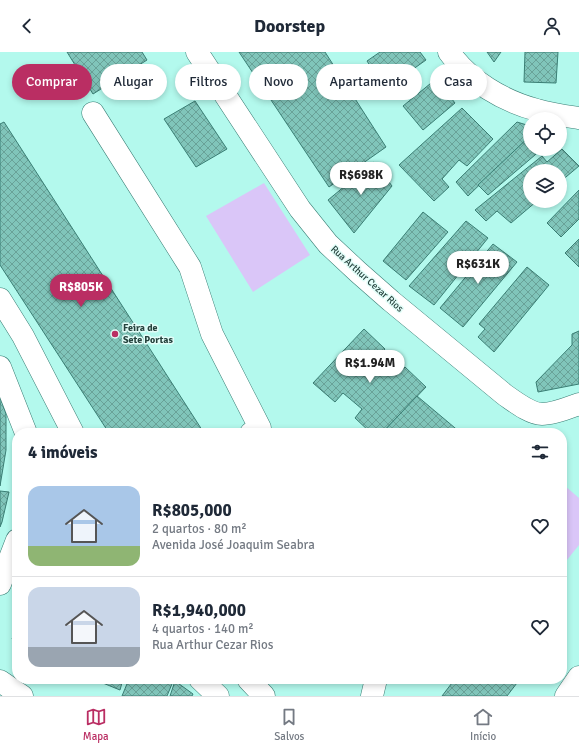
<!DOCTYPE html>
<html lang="pt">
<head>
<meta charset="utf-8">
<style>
	:root { --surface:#fff; --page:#f6f6f7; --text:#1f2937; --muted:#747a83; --line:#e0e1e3; --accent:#ba2e63 }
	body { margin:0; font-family:Signika,sans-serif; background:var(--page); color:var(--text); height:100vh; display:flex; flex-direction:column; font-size:15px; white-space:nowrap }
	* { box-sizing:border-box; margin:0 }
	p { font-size:13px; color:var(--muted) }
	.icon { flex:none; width:22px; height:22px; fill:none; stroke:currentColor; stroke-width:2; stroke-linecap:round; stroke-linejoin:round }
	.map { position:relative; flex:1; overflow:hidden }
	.panel { position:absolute; left:12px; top:376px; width:555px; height:256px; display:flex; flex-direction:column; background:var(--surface); border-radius:16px; box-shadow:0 2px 6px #0003 }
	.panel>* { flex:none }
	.guide { position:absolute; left:12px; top:12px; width:555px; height:36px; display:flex; gap:8px }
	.controls { position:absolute; left:523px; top:60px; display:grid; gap:8px }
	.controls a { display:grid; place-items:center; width:44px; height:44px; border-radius:50%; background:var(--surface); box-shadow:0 2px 6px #0003; font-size:20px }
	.price { position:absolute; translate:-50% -34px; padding:0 9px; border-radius:14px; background:#fff; color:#222; font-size:13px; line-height:26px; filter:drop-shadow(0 1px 2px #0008) }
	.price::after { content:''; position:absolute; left:50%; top:24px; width:12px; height:9px; margin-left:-6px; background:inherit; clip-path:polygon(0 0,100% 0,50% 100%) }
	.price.on { background:var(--accent); color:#fff }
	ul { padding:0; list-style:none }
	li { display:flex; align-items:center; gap:12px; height:100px; padding:0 16px }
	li+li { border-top:1px solid var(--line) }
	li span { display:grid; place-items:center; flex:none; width:112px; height:80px; border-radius:12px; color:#555 }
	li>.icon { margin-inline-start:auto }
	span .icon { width:48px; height:48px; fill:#fffc; stroke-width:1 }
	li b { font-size:17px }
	h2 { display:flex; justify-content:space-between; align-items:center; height:48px; padding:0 16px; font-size:17px }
	.pill { padding:0 14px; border-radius:18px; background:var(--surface); box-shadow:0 2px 6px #0003; font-size:14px; line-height:36px }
	.pill.on { background:var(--accent); color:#fff }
	header { display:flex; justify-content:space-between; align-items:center; height:52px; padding:0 16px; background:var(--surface); font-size:18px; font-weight:800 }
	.tab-bar { display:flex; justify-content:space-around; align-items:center; height:56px; border-top:1px solid var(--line); background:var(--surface); font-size:11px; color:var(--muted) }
	.tab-bar a { display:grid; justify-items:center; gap:2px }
	.tab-bar .on { color:var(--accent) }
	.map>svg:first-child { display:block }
	.pitch { fill:#dac6f8 }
	.building { fill:url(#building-cross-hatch); stroke:#3a7e74 }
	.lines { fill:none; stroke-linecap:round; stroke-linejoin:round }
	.minor-casing { stroke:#3a7e75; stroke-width:23 }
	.major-casing { stroke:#3a7e75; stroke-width:23 }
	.minor { stroke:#fff; stroke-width:22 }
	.major { stroke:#fff; stroke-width:22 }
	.poi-dot { fill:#ba2e63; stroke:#e2fdf8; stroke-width:1.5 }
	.labels { text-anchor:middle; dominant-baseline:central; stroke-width:3; stroke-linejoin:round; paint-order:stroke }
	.street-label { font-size:10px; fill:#25423d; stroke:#e2fdf8 }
	.poi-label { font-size:10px; font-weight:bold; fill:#25423d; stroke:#e2fdf8; text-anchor:start }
</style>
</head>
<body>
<header><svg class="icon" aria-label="back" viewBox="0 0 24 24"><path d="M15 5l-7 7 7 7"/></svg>Doorstep<svg class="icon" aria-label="person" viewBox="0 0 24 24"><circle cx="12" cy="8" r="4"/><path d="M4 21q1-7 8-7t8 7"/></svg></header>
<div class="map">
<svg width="579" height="644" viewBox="0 0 579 644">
	<defs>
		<pattern id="building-cross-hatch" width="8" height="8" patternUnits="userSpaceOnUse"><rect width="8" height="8" fill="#80c5ba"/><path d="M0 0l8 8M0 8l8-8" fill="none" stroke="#69a298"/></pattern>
	</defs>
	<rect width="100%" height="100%" fill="#b3f9ed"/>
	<g class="pitch">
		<path d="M264,131L310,203L253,240L206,164Z"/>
		<path d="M565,434L579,446V493L562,514V438Z"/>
	</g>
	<g class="building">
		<path d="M67,0H142L147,8L93,42Z"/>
		<path d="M239,0H325L386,95L329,135Z"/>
		<path d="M380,0H420L426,8L385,37L367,9Z"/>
		<path d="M487,0H501L494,10Z"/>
		<path d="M525,0H558L556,31L524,30Z"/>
		<path d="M436,27L455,51L423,78L403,54Z"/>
		<path d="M195,49L227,97L196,115L164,67Z"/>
		<path d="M462,56L493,87L467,114L459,108L442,127L449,135L434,149L399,113Z"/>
		<path d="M4,70L204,381H109L0,213V72Z"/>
		<path d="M517,70L530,74V84L468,144L456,130Z"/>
		<path d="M530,84V97H542L488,143L478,133Z"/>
		<path d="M562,97L579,114L560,130V119H530V149H537L511,171L497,159L486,169L475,158L542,104L547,110Z"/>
		<path d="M374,110L392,134L354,181L328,148Z"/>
		<path d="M579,138V167L561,185L547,171Z"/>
		<path d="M423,160L448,180L406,228L383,209Z"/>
		<path d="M466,169L488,186L434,253L409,234Z"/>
		<path d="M579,187V215L565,201Z"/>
		<path d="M493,192L517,210L463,275L440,256Z"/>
		<path d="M527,215L549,233L494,300L478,285L485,277L479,272Z"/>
		<path d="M364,277L385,297L377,306L396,323L405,315L426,335L382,381H371L355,366L362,357L343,341L335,350L313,331Z"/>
		<path d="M579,279V332L538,340L536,330L572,293V282Z"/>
		<path d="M0,344L6,362V398L0,434Z"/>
		<path d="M417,344L461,381H382Z"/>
		<path d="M0,439L9,440L2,470L0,475Z"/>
		<path d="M17,576V590L12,587Z"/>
		<path d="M93,627H123L120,638Z"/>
		<path d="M129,627H174L167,644H122Z"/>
		<path d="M455,627H520L507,644H442Z"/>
		<path d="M175,629L193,642L192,644H170Z"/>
	</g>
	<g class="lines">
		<defs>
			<g id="minor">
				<path d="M197,0L300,157L328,192L358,220L391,249L505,343C514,349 530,362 542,362C554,362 568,356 579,352"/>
				<path d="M449,0C469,29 503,49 537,58C550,62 565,64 579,66"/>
				<path d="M93,61L190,215L212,282L260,376L251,381"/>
				<path d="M0,629L22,644"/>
				<path d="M372,644L376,627"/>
				<path d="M566,644L579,625"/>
			</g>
			<g id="major">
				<path d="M0,247L23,284L73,381"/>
				<path d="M0,315L26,381"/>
				<path d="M0,532L17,488"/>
				<path d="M200,627L218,644"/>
				<path d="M248,627L264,644"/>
			</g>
		</defs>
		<use href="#minor" class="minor-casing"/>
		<use href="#major" class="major-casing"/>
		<use href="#minor" class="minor"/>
		<use href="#major" class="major"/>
	</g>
	<circle class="poi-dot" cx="115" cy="282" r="4"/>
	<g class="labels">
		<g class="street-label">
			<text transform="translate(367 227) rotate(42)">Rua Arthur Cezar Rios</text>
		</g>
		<g class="poi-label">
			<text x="123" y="276">Feira de<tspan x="123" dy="12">Sete Portas</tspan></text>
		</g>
	</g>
</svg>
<div class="controls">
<a><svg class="icon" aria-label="locate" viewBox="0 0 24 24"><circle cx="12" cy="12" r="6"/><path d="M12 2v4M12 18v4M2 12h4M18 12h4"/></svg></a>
<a><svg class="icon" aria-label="layers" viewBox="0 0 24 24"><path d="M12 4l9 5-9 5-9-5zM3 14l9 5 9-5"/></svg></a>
</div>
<b class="price" style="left:361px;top:144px">R$698K</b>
<b class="price" style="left:478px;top:233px">R$631K</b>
<b class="price on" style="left:81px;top:256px">R$805K</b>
<b class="price" style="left:370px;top:332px">R$1.94M</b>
<div class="guide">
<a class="pill on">Comprar</a>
<a class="pill">Alugar</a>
<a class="pill">Filtros</a>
<a class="pill">Novo</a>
<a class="pill">Apartamento</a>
<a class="pill">Casa</a>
</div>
<section class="panel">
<h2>4 imóveis<svg class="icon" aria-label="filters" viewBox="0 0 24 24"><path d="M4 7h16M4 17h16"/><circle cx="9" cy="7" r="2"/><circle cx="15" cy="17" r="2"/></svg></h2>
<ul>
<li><span style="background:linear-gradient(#a9c7e8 75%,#8fb573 0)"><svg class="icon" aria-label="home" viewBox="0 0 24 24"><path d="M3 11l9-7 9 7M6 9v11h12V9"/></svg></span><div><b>R$805,000</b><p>2 quartos · 80 m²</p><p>Avenida José Joaquim Seabra</p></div><svg class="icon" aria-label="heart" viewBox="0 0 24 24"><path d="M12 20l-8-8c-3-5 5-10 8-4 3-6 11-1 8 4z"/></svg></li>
<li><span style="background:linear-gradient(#c9d6e8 75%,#9aa5b1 0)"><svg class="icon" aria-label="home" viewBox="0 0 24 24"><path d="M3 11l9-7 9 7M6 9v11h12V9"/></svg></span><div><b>R$1,940,000</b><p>4 quartos · 140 m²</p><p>Rua Arthur Cezar Rios</p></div><svg class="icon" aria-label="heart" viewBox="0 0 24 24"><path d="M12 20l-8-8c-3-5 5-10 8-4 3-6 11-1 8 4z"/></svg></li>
</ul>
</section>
</div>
<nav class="tab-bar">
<a class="on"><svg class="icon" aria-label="map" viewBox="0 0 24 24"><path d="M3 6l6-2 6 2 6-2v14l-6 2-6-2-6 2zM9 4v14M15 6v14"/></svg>Mapa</a>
<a><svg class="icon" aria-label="saved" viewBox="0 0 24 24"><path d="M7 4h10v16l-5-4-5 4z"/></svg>Salvos</a>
<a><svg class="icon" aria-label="home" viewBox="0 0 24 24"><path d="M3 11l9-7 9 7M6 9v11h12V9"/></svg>Início</a>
</nav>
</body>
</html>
